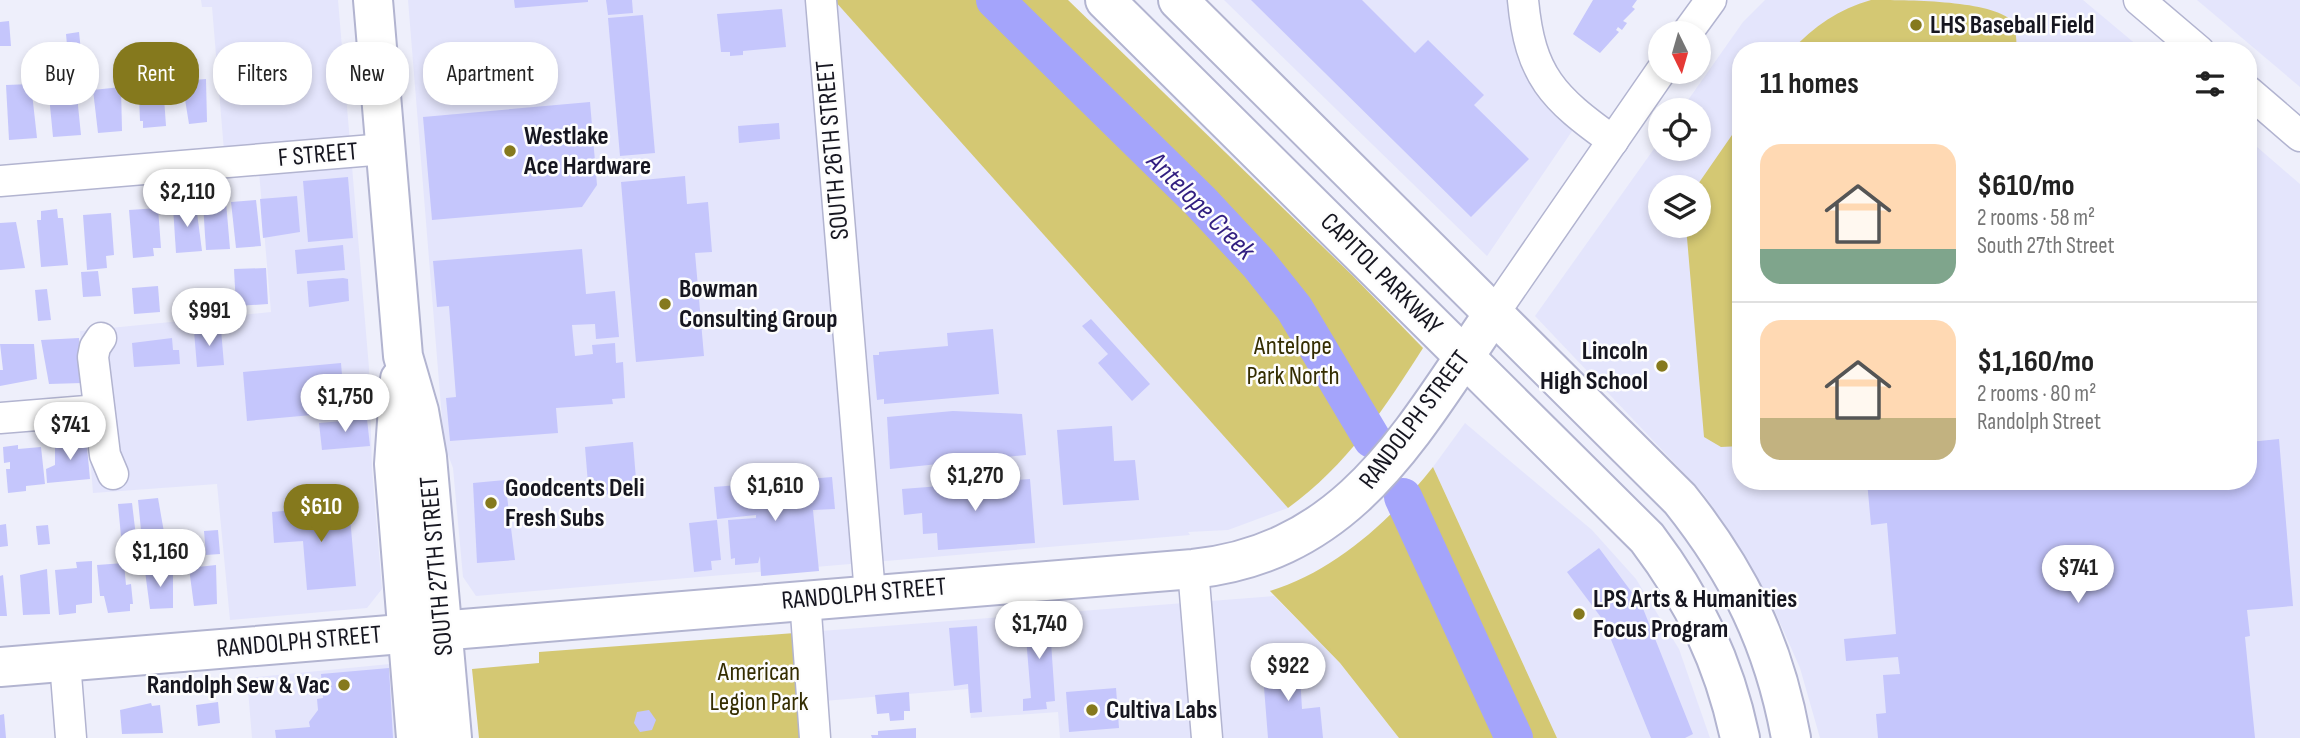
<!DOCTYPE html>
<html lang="en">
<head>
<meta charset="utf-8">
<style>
	:root { --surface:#fff; --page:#f6f6f6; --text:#222; --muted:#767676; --line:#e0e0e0; --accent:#85791d }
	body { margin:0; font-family:"Sofia Sans Condensed",sans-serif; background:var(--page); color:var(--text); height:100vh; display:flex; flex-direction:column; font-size:26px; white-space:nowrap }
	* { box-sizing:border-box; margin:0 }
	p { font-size:23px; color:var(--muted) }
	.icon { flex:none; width:38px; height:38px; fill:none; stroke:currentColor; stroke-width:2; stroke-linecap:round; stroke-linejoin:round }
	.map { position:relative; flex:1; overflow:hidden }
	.panel { position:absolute; left:1732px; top:42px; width:525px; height:448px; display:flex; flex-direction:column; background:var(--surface); border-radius:28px; box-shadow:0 4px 10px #0003 }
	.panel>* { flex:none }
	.banner { position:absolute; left:21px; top:42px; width:665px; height:63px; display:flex; gap:14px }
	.needle { width:46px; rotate:175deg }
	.fabs { position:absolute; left:1648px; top:21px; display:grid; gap:14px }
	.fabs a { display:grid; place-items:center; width:63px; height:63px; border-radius:50%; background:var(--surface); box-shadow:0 4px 10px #0003; font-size:35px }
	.price { position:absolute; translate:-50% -60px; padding:0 16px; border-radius:24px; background:#fff; color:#222; font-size:23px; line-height:46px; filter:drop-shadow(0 2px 4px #0008) }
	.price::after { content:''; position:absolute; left:50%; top:42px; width:21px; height:16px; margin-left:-10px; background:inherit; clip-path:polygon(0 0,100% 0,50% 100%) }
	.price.active { background:var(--accent); color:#fff }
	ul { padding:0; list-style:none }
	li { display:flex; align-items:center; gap:21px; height:175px; padding:0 28px }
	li+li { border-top:2px solid var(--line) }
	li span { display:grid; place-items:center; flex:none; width:196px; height:140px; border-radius:21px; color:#555 }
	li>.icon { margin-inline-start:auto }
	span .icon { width:84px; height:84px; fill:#fffc; stroke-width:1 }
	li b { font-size:30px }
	h2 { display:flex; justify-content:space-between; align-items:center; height:84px; padding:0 28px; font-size:30px }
	.tag { padding:0 24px; border-radius:28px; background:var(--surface); box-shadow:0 4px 10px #0003; font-size:24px; line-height:63px }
	.tag.active { background:var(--accent); color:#fff }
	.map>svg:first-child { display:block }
	.built { fill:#e4e5fc; fill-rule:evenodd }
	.green { fill:#d4c873 }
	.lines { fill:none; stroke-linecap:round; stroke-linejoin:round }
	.river { stroke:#a4a4fb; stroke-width:38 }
	.building { fill:#c5c6fc }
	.minor-casing { stroke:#b2b4d0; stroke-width:33 }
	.major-casing { stroke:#b2b4d0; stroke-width:42 }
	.minor { stroke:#fff; stroke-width:30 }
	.major { stroke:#fff; stroke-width:38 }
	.poi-dot { fill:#85791d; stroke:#fdfdfd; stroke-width:2.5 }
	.labels { text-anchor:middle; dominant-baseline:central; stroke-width:5; stroke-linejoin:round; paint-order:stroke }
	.poi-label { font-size:26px; font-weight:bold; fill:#161620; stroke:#fdfdfd; text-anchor:start }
	.street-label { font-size:26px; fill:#161620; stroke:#fdfdfd }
	.park-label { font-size:26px; fill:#342d01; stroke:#fdfdfd }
	.water-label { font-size:28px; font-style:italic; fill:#311e80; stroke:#fdfdfd }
</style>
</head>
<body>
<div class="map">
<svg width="2300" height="738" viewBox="0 0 2300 738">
	<rect width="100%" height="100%" fill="#eeeffb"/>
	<g class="built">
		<path d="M201,0H338L369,368L372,469L382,589L367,608L230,620L217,484L93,493L80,331L271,312L258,160L225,163L212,7H202Z"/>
		<path d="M408,0H834L1288,508L1228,530L1188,532L1190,535L476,596L463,577L453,468L444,444Z"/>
		<path d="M1224,0H1523L1525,26L1581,118L1487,256Z"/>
		<path d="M1765,0H2083L2144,51H1741V481H2249V140L2300,184V738H1820L1800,668L1770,600L1724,523L1702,492L1535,316L1661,139V149H1699V110H1681L1743,22ZM1661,187H1699V226H1661Z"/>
		<path d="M2197,0H2300V87Z"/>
		<path d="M1465,423L1592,530L1636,579L1679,649L1710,738H1557L1433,467Z"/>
		<path d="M1274,596L1340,663L1399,738H1060L1058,712L971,718L968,689L812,702L808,632Z"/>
		<path d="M390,664L395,738H252L247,678Z"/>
	</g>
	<g class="green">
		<path d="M834,0H1068L1352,275L1423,348C1385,408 1347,465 1288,508Z"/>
		<path d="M1871,0C1906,0 1986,0 2010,19C2017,27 2016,40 2017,51H1791C1814,26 1839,9 1871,0Z"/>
		<path d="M1741,122V446L1721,447L1704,437L1686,226H1699V187H1696Z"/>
		<path d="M1433,467L1557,738H1399L1340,663L1270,591C1335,571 1391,520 1433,467Z"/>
		<path d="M808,632L815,738H479L472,669L539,663V652Z"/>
	</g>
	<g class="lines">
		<g class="river">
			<path d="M995,0L1200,201L1258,263L1294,308L1372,439"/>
			<path d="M1403,497L1514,738"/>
		</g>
	</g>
	<g class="building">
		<path d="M514,0H588V2L515,8Z"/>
		<path d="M606,0H632L633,13L608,15Z"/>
		<path d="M1251,0H1362L1415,53L1428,40L1484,95L1474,105L1529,159L1471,217Z"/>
		<path d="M1593,0H1637L1632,7L1635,9L1623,21L1627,23L1622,30L1618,27L1616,30L1619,32L1600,53L1573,34Z"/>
		<path d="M782,9L786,47L743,51V55L730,56V52H721L717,14Z"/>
		<path d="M643,15L655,153L620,156L608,18Z"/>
		<path d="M9,21L11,46H0V22Z"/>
		<path d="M79,32L82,61L61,63L59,45H67L66,34Z"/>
		<path d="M162,69L166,126L143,128V121H140L138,71Z"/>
		<path d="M206,79L207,122L189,124L182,81Z"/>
		<path d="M69,83L70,96H77L81,135L53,137L48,85Z"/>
		<path d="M31,84L37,138L9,140L6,85Z"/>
		<path d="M121,87L122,131L98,133L93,90Z"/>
		<path d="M590,102L597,185L582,207L432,220L423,117Z"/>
		<path d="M779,123L780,139L739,143L738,126Z"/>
		<path d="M685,176L687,204L708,202L712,252L695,253L704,356L636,362L621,182Z"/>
		<path d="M348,177L353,238L308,242L303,181Z"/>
		<path d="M297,196L300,232L263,238L260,199Z"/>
		<path d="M256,200L261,246L236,248L231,202Z"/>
		<path d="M226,202L230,249L206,250L203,204Z"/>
		<path d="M196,205L202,251L176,253L173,207Z"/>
		<path d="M158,208L161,248H153L154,256L133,258L129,210Z"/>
		<path d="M57,209L58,218H63L68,265L41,267L37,220H41V211Z"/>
		<path d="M111,213L114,255L106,256L107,268L87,270L83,215Z"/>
		<path d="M16,222L25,268L0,270V223Z"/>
		<path d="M343,245L345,270L297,274L295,250Z"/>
		<path d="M582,249L586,294L615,291L619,337L596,339L595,324L572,325L575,356L593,354L592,345L615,343L616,363L623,362L625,398L612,399L613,404L556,408L558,433L450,441L446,398L456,397L449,306L437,307L433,261Z"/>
		<path d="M266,268L268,304L236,306L234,269Z"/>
		<path d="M98,271L101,296L83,297L81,272Z"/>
		<path d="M343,278L348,279L349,301L309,307L307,281Z"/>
		<path d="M158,286L160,312L134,314L132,288Z"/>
		<path d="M47,289L51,320L38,321L35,290Z"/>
		<path d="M1091,319L1150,384L1132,401L1098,363L1108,354L1082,326Z"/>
		<path d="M221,329L224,365L197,367L194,331Z"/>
		<path d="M993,329L999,394L884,404V399L877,400L873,355H879V352L948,346L947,333Z"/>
		<path d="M79,338L82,383L49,384L41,340Z"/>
		<path d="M172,338L173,350H179L180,364L134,367L132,343Z"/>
		<path d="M0,344H34L37,379L0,386V370H3Z"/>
		<path d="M341,363L345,412L247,421L243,372Z"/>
		<path d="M953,411L1022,414L1026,455L890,469L887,417Z"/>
		<path d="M367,419L370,446L322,450L319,423Z"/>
		<path d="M1112,426L1114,461L1135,460L1139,500L1063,505L1057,430Z"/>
		<path d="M86,436L90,479L47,483L46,469L55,465V440L67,439L68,446L77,445L76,437Z"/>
		<path d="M2279,439L2293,606L2247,610L2250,636L2245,637L2255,738H1878L1876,714L1886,713L1883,675L1900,674L1898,657L1846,661L1844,639L1896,634L1887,523L1871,525L1867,481H2249V442Z"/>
		<path d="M633,442L637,492L589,496L585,447Z"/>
		<path d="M18,445V449L41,447L45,484L26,486V491L8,493L6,469H10V462L4,463L3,447Z"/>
		<path d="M832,477L835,509L813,510L819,571L761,576L760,556L758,563L735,565V558L731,559L728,520L756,518V515L717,519L714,487Z"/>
		<path d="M1030,479L1035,543L938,550L937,533L923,534L922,513L904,515L902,489Z"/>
		<path d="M505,480L515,560L477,563L473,483Z"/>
		<path d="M158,498L165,538L142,540L138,500Z"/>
		<path d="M132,503L137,545L122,547L118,504Z"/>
		<path d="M349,505L356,586L307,590L303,541L274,543L272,512Z"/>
		<path d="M717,520L721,560L711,561L712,570L694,572L689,523Z"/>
		<path d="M6,524L8,546L0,547V525Z"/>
		<path d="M48,525L50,544L38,545L36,526Z"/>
		<path d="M218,530L220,554L206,555L204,531Z"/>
		<path d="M1599,548L1642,606L1693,734L1685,738H1651L1603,620L1567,572Z"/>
		<path d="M92,561V603L76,605V613L59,615L55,570L77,568L76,562Z"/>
		<path d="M124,563L126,585L131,584L133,604H130V611L108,613L104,596H100L97,565Z"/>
		<path d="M198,563V567L216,565L217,604L194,606L189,568L190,564Z"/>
		<path d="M47,569L50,614L23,615L20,575Z"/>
		<path d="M173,569V608L150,609L145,571Z"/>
		<path d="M3,575L7,616H0V576Z"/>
		<path d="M1049,612L1055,701L1046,702L1047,709L1023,711V699L1031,698L1024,613Z"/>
		<path d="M977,626L982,712L970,713L968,684L954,686L949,628Z"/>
		<path d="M1299,659L1302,709L1320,707L1323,738H1268L1262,662Z"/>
		<path d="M389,668L393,738H276L275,730L310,727L309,722L318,710L317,699L323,698L321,674Z"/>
		<path d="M1116,688L1119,728L1069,732L1066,692Z"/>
		<path d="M909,692L910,711H904V720L890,721L889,713L877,714L875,695Z"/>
		<path d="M218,702L220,723L198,726L196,705Z"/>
		<path d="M151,703L152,706L160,705L163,733L122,734L120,710Z"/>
		<path d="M649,710L656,720L652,730L640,732L634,723L637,712Z"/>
		<path d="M4,714L6,738H0V715Z"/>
		<path d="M916,728V738H872L871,735H878V731Z"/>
	</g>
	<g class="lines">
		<defs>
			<g id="minor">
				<path d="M821,0L870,594"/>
				<path d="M1523,0C1530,76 1553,98 1613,141"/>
				<path d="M2139,0L2199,51"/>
				<path d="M1687,33L1711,0"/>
				<path d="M2249,92L2300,136"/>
				<path d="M0,181L385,149"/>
				<path d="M1494,313L1661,71"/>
				<path d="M101,338L95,347L93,357L105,455L113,474"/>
				<path d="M0,418L99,410"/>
				<path d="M1193,569L1207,738"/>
				<path d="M805,599L815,738"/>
				<path d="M65,662L71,738"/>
			</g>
			<g id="major">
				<path d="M373,0L403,356L419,411L427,457L452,738"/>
				<path d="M1105,0L1647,538C1694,600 1724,662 1740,738"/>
				<path d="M1178,0L1680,499C1739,573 1774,644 1791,738"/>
				<path d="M400,379L394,464L416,738"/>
				<path d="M0,667L1193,569C1352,552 1412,431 1494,313"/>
			</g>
		</defs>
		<use href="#minor" class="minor-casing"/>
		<use href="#major" class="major-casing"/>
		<use href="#minor" class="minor"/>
		<use href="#major" class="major"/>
	</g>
	<g class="poi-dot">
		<circle cx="1916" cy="25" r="7"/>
		<circle cx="510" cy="151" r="7"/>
		<circle cx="665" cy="304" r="7"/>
		<circle cx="1662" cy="366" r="7"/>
		<circle cx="491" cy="503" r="7"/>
		<circle cx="1579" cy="614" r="7"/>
		<circle cx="344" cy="685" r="7"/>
		<circle cx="1092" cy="710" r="7"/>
	</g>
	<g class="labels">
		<g class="poi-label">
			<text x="1930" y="25">LHS Baseball Field</text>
			<text x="524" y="136">Westlake<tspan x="524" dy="30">Ace Hardware</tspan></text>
			<text x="679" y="289">Bowman<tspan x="679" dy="30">Consulting Group</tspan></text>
			<text x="1648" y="351" text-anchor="end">Lincoln<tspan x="1648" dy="30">High School</tspan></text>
			<text x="505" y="488">Goodcents Deli<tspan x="505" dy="30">Fresh Subs</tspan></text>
			<text x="1593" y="599">LPS Arts &amp; Humanities<tspan x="1593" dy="30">Focus Program</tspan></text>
			<text x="330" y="685" text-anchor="end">Randolph Sew &amp; Vac</text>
			<text x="1106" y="710">Cultiva Labs</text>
		</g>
		<g class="street-label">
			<text transform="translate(833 150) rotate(-95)">SOUTH 26TH STREET</text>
			<text transform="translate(318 155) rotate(-5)">F STREET</text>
			<text transform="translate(1381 274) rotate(45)">CAPITOL PARKWAY</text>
			<text transform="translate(1415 420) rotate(-53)">RANDOLPH STREET</text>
			<text transform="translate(437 566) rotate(-95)">SOUTH 27TH STREET</text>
			<text transform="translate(864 594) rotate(-5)">RANDOLPH STREET</text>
			<text transform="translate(299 642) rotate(-5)">RANDOLPH STREET</text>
		</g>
		<g class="park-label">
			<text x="1293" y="346">Antelope<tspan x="1293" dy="30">Park North</tspan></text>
			<text x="759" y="672">American<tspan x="759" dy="30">Legion Park</tspan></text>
		</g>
		<g class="water-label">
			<text transform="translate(1201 206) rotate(45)">Antelope Creek</text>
		</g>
	</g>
</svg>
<div class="fabs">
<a><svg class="needle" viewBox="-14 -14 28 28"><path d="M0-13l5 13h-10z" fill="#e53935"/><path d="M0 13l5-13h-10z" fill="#767676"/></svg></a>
<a><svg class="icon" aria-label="locate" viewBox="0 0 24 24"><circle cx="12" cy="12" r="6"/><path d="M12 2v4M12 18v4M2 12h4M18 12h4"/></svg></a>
<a><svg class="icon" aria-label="layers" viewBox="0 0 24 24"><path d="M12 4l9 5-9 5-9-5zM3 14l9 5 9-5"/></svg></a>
</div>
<b class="price" style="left:187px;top:229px">$2,110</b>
<b class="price" style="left:209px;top:348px">$991</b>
<b class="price" style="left:345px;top:434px">$1,750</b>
<b class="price" style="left:70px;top:462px">$741</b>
<b class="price" style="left:975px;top:513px">$1,270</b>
<b class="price" style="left:775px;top:523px">$1,610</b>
<b class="price active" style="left:321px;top:544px">$610</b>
<b class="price" style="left:160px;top:589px">$1,160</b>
<b class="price" style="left:2078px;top:605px">$741</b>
<b class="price" style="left:1039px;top:661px">$1,740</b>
<b class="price" style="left:1288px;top:703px">$922</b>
<div class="banner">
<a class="tag">Buy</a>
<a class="tag active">Rent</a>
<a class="tag">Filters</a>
<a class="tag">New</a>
<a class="tag">Apartment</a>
</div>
<section class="panel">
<h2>11 homes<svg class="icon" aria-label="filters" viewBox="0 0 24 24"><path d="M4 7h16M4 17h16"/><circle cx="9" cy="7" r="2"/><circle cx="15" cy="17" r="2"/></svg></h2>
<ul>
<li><span style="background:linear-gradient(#ffd9b3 75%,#7fa58c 0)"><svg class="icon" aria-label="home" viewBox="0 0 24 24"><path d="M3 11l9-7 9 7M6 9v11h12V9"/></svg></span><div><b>$610/mo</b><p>2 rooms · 58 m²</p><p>South 27th Street</p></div></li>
<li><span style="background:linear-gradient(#ffd9b3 70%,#c2b280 0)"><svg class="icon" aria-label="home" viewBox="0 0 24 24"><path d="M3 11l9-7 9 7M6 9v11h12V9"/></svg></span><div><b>$1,160/mo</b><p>2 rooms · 80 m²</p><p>Randolph Street</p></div></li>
</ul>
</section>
</div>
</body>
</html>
